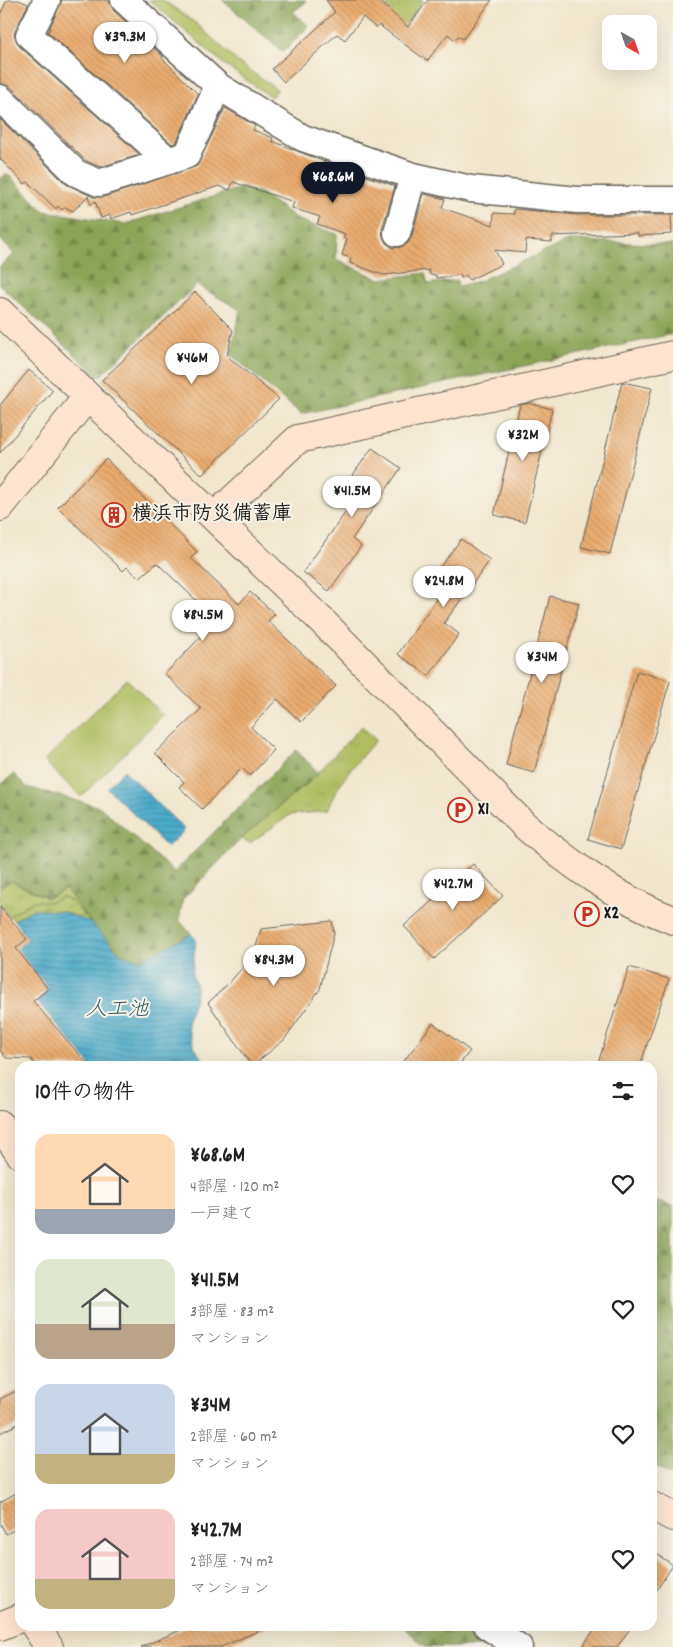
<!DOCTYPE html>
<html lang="ja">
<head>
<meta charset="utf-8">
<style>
	:root { --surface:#fff; --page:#f2f2f2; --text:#222; --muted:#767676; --accent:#111827 }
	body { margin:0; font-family:Dekko,"Klee One",sans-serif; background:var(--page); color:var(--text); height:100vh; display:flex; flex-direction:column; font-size:19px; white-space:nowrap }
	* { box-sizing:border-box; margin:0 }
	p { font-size:16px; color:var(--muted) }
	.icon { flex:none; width:28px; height:28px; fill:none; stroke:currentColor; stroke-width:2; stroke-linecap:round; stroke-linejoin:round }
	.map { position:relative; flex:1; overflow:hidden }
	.sheet { position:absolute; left:15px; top:1061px; width:642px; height:570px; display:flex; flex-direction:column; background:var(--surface); border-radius:15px; box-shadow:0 5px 20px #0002 }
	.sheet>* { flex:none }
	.needle { width:32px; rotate:140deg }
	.buttons { position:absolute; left:602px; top:15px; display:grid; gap:10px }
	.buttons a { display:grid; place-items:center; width:55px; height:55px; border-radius:10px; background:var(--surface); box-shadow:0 5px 20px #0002; font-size:25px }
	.price { position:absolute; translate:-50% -42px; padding:0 11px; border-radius:18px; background:#fff; color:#222; font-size:16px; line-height:32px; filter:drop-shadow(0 1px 2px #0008) }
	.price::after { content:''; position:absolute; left:50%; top:30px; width:15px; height:11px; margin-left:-8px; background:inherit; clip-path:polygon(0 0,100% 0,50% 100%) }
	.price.selected { background:var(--accent); color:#fff }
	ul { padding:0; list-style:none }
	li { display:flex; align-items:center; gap:15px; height:125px; padding:0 20px }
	li span { display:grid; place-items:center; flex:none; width:140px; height:100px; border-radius:15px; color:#555 }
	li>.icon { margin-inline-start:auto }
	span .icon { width:60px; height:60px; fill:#fffc; stroke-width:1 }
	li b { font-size:21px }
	h2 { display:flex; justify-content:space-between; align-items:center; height:60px; padding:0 20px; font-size:21px }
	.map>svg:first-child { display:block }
	.grass { fill:url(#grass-tufts); stroke:#666c3e }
	.forest { fill:url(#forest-firs); stroke:#546039 }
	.wetland { fill:url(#wetland-marsh); stroke:#666c3e }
	.pitch { fill:#afbd60; stroke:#666c3e }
	.water { fill:url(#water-rules); stroke:#346373 }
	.building { fill:url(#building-back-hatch) }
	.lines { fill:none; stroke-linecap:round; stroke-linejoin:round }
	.street-casing { stroke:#67635a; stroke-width:29 }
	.secondary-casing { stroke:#67635a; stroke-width:30 }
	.street { stroke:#fff; stroke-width:26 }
	.secondary { stroke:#fde4d0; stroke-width:28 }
	.labels { text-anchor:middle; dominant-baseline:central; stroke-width:4; stroke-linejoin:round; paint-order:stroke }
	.poi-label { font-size:20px; font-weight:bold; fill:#1c1c1c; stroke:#f7f3e8; text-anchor:start }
	.water-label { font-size:21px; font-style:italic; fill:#325c6a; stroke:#f7f3e8 }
</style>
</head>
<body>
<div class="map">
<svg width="673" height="1647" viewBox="0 0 673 1647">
	<defs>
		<pattern id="grass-tufts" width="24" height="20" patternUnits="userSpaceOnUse" patternTransform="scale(1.25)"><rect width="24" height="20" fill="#afbd60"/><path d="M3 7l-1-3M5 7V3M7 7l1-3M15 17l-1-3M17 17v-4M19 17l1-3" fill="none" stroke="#96a253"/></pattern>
		<pattern id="forest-firs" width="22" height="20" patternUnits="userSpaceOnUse" patternTransform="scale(1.25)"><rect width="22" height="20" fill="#8ba456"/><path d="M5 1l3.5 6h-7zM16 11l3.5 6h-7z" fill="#718546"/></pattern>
		<pattern id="wetland-marsh" width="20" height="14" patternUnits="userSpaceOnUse" patternTransform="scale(1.25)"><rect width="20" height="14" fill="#afbd60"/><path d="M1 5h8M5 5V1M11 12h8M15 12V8" fill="none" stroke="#96a253"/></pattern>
		<pattern id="water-rules" width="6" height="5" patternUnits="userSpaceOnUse" patternTransform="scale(1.25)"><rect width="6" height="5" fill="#4caaca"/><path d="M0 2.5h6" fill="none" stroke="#3e8aa3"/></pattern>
		<pattern id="building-back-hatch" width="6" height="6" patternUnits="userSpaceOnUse" patternTransform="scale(1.25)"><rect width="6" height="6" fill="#eaac70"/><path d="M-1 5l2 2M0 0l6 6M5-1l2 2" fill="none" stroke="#c89360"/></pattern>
	</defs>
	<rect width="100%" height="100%" fill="#f7f3e8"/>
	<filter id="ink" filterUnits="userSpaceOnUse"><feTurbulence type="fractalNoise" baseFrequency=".02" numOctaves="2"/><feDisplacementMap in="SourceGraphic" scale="10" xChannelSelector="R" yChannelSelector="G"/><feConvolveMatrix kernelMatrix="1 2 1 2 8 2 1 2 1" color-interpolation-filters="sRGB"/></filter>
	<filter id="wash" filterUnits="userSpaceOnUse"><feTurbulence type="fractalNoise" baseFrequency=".0096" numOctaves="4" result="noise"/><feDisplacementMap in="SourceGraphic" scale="20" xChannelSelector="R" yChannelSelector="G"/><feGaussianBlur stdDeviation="1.12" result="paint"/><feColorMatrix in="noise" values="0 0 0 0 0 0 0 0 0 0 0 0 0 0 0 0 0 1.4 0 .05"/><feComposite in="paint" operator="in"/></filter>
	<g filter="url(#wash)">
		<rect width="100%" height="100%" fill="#f1e6cd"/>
		<g class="grass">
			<path d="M149,0H163L197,24L239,63L278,90L271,97L226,66Z"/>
			<path d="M392,0H423L397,38L385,21L393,12L386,6Z"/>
			<path d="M362,726L376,740C357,762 337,783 327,811L290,815L250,843L241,839L301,786L303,788Z"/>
			<path d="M10,881L48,898L66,889L91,923L71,901L62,897L50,902L34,901L9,916L0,905V887Z"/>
		</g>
		<g class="forest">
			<path d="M222,0H305L306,2L293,12L309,26L283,52Z"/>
			<path d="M7,173L44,211L125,224L241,188L261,193L299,220L337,234L336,259L379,279L425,273L428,284L457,280L458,286L479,281L570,240L673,245V334L301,414L231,355L240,310L197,285L99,377L0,285V266L14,254L0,239V179Z"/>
			<path d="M296,750L319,773L241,839L183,899L179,920L191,934L141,961L121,954L91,923L66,889L48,898L11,881L0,887V785L14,774L27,787L100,807L174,872Z"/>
			<path d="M653,1201L673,1206V1477L653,1465Z"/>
			<path d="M403,1626H473L505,1647H425Z"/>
		</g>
		<path class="wetland" d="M62,897L71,901L91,923L64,912L34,909L14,920L9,916L34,901L50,902Z"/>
		<path class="pitch" d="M127,679L163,715L81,797L44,761Z"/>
		<g class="water">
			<path d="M124,770L185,830L167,847L107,788Z"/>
			<path d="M34,909L64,912L91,923L121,954L141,960L191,934L196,939L192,976C203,994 189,1006 188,1024C188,1039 199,1056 208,1066H88L90,1064L37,1001L46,993L14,952L28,939L14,920Z"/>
		</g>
		<g id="blocks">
			<g class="building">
				<path d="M7,0H19L28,4L14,34L19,46L138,153L136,156L100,167L85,160L11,87L0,83V15Z"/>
				<path d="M62,0H108L114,11L163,56L162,58L198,94L176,143L172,144L48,32Z"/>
				<path d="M326,0H378L408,27L428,0H492L463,39L458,36L455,40L448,34L427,61L379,25L376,28L363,17L345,40L337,34L284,82L272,69L335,12Z"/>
				<path d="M225,108L255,126L253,130L273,138L272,141L363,177V175L395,186L382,229L383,237L386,243L393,248L401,247L407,244L411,238L424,194L445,199L442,208L493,225L494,213L514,214V209L577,215H671L672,234L638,236V233L576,235L552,236V242L526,240L525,253L495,250L502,264L469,280L466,275L461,278L460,275L436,278V275H430L429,270L383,275L350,263L351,258L342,255L347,239L343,238L345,234L317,224L320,217L292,208L294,202L233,182L230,190L219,186L132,215L131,212L111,219L110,215L101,218L95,201L91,205L88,196L73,211L65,207L62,210L58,206L56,209L28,182L25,184L0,159V119L66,184L93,197H104L197,166Z"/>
				<path d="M195,292L233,330L227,356L279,399L202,475L102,380Z"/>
				<path d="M29,370L53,390L0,453V405Z"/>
				<path d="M622,382L652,388L610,554L581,547Z"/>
				<path d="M529,403L552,409L525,522L494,515L520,405Z"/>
				<path d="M372,448L401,468L352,539L361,546L329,591L303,572L353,502L340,493Z"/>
				<path d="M106,459L197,552L191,558L239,604L250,592L275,614L268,621L336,686L301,722L277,699L251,727L274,750L250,776L242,768L202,809L179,787L184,782L155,753L201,709L165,674L217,620L157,563L139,578L127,567L123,571L58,507Z"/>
				<path d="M461,539L490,560L444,623L459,634L429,676L398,654L440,594L427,585Z"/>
				<path d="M550,596L579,603L534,773L506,765Z"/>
				<path d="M637,671L670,681L621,849L588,839Z"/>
				<path d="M473,864L503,896L434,959L404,926Z"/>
				<path d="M0,907L27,939L16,948L48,989L33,1001L89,1066H36L31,1059L6,1058L0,1050Z"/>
				<path d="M332,921L334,933L320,989L284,1040L252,1066L208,1003L230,982L254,954L261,929Z"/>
				<path d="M629,967L669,979L640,1066H597Z"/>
				<path d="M433,1023L470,1051L458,1066H400Z"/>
				<path d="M20,1389V1423L0,1433V1399Z"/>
				<path d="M20,1491V1527L6,1534L0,1523V1502Z"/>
				<path d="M652,1551L673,1565L652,1597Z"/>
				<path d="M190,1626H270L221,1647H141Z"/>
				<path d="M597,1626H632L617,1647H582Z"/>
			</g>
		</g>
	</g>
	<g filter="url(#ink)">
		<use href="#blocks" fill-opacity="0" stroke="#67635a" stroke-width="1"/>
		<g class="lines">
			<defs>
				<g id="street">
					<path d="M47,0L29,35L169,161"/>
					<path d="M124,0L218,86L303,138L413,176L471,189L577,200H673"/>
					<path d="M0,98L76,173L99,183L187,155L218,86"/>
					<path d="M397,233L413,176"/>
					<path d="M487,1626L519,1647"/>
				</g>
				<g id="secondary">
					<path d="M0,312L322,621L524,825C570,864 616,898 673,920"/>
					<path d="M0,507L87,397"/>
					<path d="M215,516L298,439L673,355"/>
					<path d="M0,1125L20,1154"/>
					<path d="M652,1506L673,1517"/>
					<path d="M0,1626L20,1618"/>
					<path d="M35,1626L49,1647"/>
				</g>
			</defs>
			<use href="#street" class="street-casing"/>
			<use href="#secondary" class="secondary-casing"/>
			<use href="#street" class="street"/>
			<use href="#secondary" class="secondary"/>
		</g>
	</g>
	<defs>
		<symbol id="building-ring" viewBox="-11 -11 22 22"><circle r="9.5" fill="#f7f3e8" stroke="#c8321e" stroke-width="1.5"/><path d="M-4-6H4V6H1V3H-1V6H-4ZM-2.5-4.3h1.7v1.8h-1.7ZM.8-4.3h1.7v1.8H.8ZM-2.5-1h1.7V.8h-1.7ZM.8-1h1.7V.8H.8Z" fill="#c8321e"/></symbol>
		<symbol id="parking-ring" viewBox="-11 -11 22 22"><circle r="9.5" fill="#f7f3e8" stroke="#c8321e" stroke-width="1.5"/><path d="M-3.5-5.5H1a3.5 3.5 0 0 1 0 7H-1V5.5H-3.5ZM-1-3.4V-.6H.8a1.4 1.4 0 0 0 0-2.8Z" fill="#c8321e"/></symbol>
	</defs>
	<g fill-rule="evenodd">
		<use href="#building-ring" x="100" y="501" width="28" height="28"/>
		<use href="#parking-ring" x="446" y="796" width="28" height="28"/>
		<use href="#parking-ring" x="573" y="900" width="28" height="28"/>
	</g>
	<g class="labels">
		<g class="poi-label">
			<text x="132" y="515">横浜市防災備蓄庫</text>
			<text x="478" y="810">X1</text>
			<text x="604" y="914">X2</text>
		</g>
		<g class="water-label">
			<text x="117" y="1011">人工池</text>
		</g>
	</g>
</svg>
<div class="buttons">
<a><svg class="needle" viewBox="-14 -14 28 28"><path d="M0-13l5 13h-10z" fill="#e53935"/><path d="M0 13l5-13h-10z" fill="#767676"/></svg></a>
</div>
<b class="price" style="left:125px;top:64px">¥39.3M</b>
<b class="price selected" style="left:333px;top:204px">¥68.6M</b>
<b class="price" style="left:192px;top:385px">¥46M</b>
<b class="price" style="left:523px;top:462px">¥32M</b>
<b class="price" style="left:352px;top:518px">¥41.5M</b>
<b class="price" style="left:444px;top:608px">¥24.8M</b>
<b class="price" style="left:203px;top:642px">¥84.5M</b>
<b class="price" style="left:542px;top:684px">¥34M</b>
<b class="price" style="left:453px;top:911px">¥42.7M</b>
<b class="price" style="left:274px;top:987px">¥84.3M</b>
<section class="sheet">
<h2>10件の物件<svg class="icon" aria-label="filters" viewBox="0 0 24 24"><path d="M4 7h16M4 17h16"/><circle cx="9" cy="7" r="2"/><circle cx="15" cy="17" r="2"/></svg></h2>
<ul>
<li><span style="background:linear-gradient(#ffd9b3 75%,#9aa5b1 0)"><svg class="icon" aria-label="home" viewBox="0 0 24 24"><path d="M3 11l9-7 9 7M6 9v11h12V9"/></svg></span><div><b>¥68.6M</b><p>4部屋 · 120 m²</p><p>一戸建て</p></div><svg class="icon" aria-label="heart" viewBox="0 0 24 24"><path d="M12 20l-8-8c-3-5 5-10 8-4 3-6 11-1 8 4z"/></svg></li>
<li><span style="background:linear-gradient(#dfe7d0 65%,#b9a48a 0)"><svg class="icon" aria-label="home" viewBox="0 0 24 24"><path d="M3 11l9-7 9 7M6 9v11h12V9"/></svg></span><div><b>¥41.5M</b><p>3部屋 · 83 m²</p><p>マンション</p></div><svg class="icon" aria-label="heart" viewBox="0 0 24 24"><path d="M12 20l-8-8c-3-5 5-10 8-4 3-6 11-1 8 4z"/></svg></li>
<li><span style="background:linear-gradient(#c9d6e8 70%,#c2b280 0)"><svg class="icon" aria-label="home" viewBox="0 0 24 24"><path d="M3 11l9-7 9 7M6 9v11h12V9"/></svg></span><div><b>¥34M</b><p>2部屋 · 60 m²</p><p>マンション</p></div><svg class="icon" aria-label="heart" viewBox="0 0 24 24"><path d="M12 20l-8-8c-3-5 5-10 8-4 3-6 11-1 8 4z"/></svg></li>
<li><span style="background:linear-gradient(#f6c9c9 70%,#c2b280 0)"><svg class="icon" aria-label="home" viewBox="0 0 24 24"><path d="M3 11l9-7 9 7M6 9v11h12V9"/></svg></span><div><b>¥42.7M</b><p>2部屋 · 74 m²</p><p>マンション</p></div><svg class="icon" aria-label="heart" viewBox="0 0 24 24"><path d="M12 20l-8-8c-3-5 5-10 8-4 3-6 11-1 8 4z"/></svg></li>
</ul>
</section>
</div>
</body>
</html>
